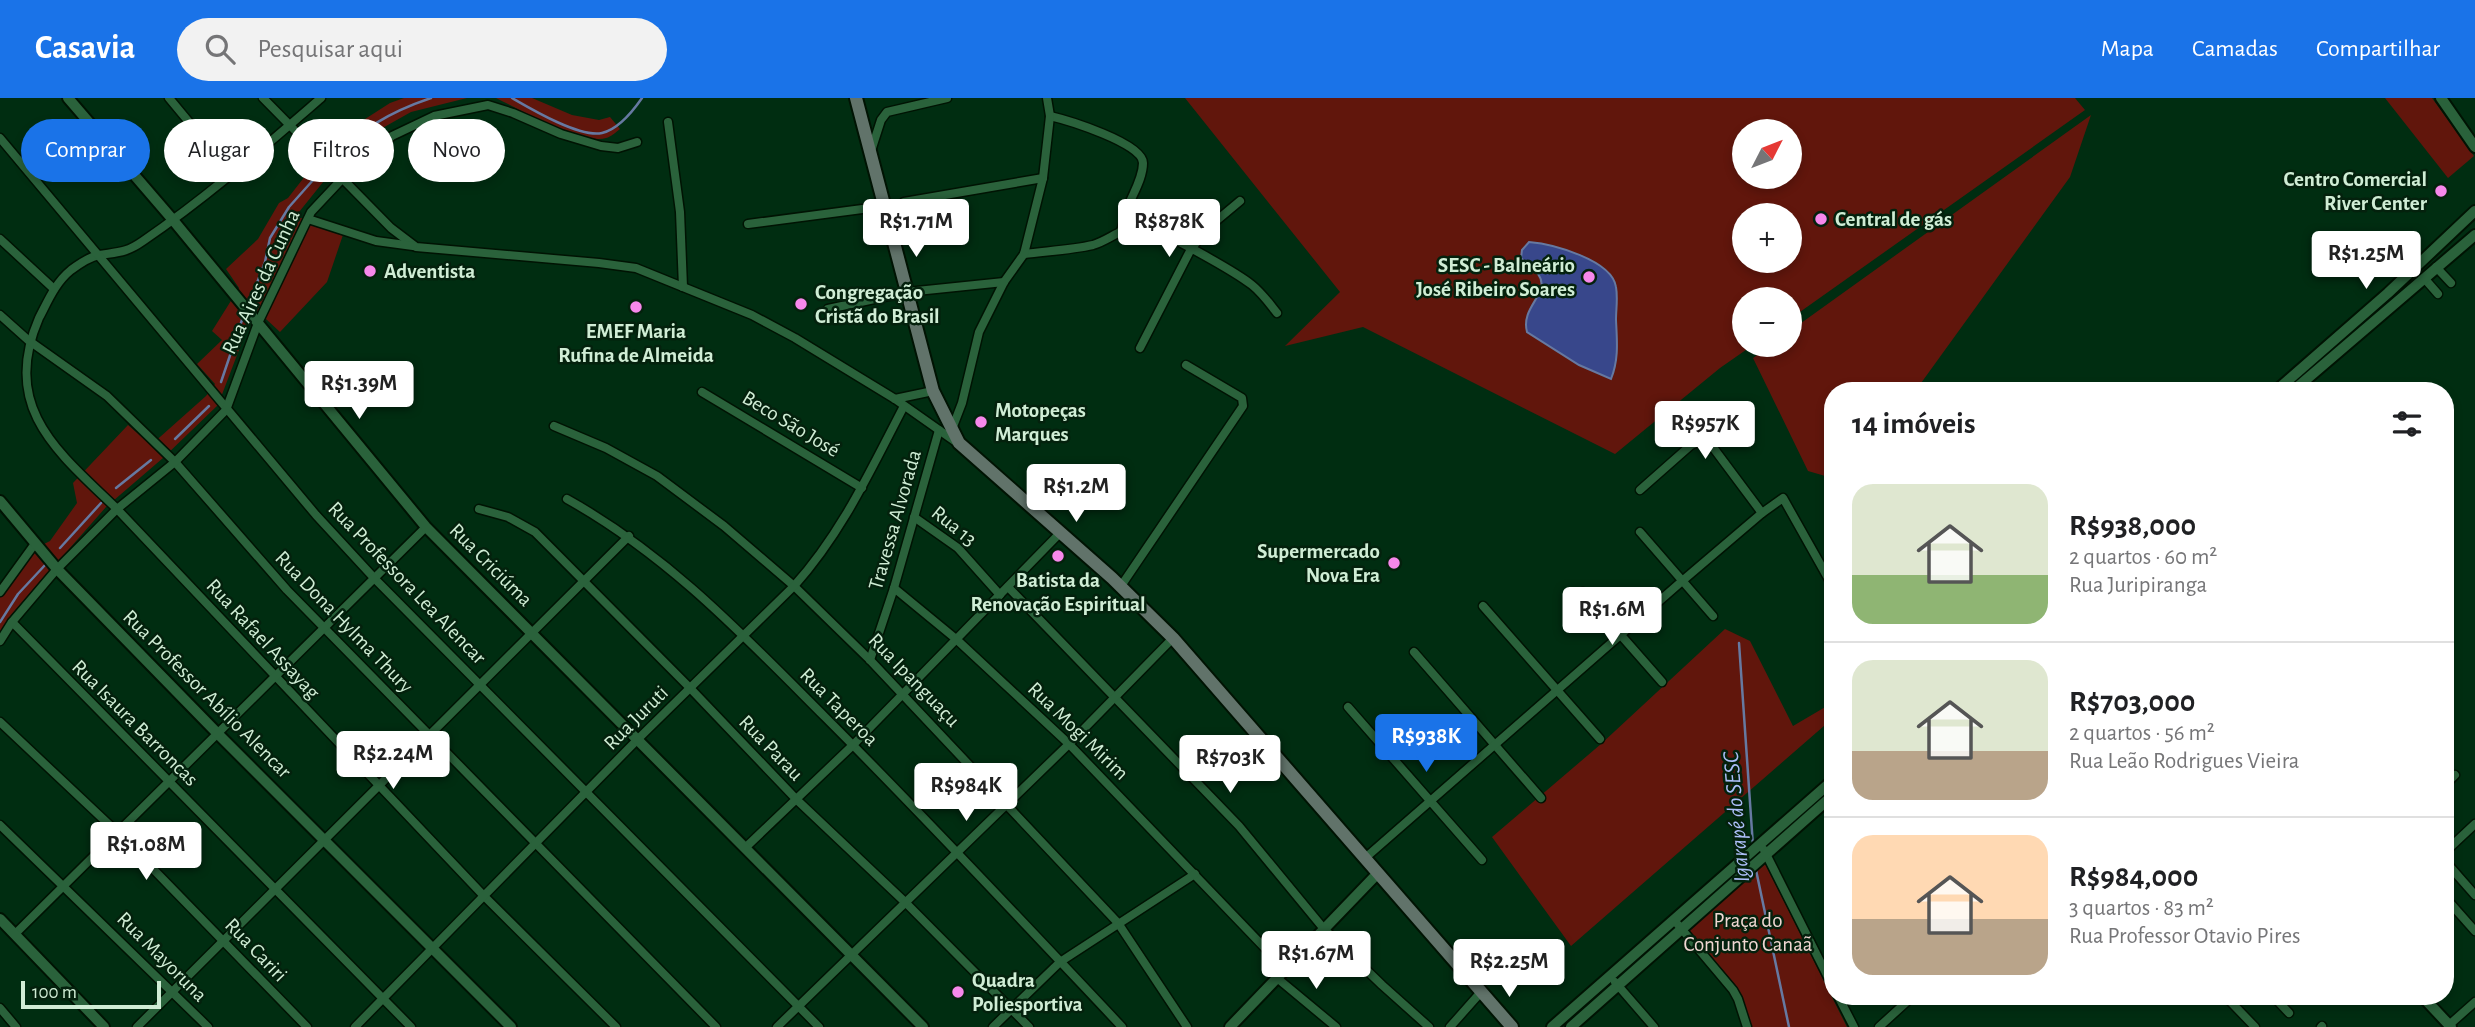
<!DOCTYPE html>
<html lang="pt">
<head>
<meta charset="utf-8">
<style>
	:root { --surface:#fff; --page:#f2f2f2; --text:#202124; --muted:#757577; --line:#e0e0e0; --accent:#1a73e8 }
	body { margin:0; font-family:"Alegreya Sans",sans-serif; background:var(--page); color:var(--text); height:100vh; display:flex; flex-direction:column; font-size:26px; white-space:nowrap }
	* { box-sizing:border-box; margin:0 }
	p { font-size:23px; color:var(--muted) }
	.icon { flex:none; width:38px; height:38px; fill:none; stroke:currentColor; stroke-width:2; stroke-linecap:round; stroke-linejoin:round }
	.map { position:relative; flex:1; overflow:hidden }
	.drawer { position:absolute; left:1824px; top:284px; width:630px; height:623px; display:flex; flex-direction:column; background:var(--surface); border-radius:28px; box-shadow:0 4px 10px #0003 }
	.drawer>* { flex:none }
	.banner { position:absolute; left:21px; top:21px; width:665px; height:63px; display:flex; gap:14px }
	.needle { width:46px; rotate:48deg }
	.tools { position:absolute; left:1732px; top:21px; display:grid; gap:14px }
	.tools a { display:grid; place-items:center; width:70px; height:70px; border-radius:50%; background:var(--surface); box-shadow:0 4px 10px #0003; font-size:35px }
	.scale { position:absolute; left:21px; bottom:18px; width:140px; box-sizing:border-box; padding-left:7px; border:4px solid #d0edd5; border-top:0; font-size:19px; line-height:24px; white-space:nowrap; color:#d0edd5; -webkit-text-stroke:5px #04210d; paint-order:stroke }
	.price { position:absolute; translate:-50% -60px; padding:0 16px; border-radius:7px; background:#fff; color:#222; font-size:23px; line-height:46px; filter:drop-shadow(0 2px 4px #0008) }
	.price::after { content:''; position:absolute; left:50%; top:42px; width:21px; height:16px; margin-left:-10px; background:inherit; clip-path:polygon(0 0,100% 0,50% 100%) }
	.price.current { background:var(--accent); color:#fff }
	ul { padding:0; list-style:none }
	li { display:flex; align-items:center; gap:21px; height:175px; padding:0 28px }
	li+li { border-top:2px solid var(--line) }
	li span { display:grid; place-items:center; flex:none; width:196px; height:140px; border-radius:21px; color:#555 }
	li>.icon { margin-inline-start:auto }
	span .icon { width:84px; height:84px; fill:#fffc; stroke-width:1 }
	li b { font-size:30px }
	h2 { display:flex; justify-content:space-between; align-items:center; height:84px; padding:0 28px; font-size:30px }
	.pill { padding:0 24px; border-radius:32px; background:var(--surface); box-shadow:0 4px 10px #0003; font-size:24px; line-height:63px }
	.pill.current { background:var(--accent); color:#fff }
	header { display:flex; align-items:center; gap:42px; box-sizing:border-box; height:98px; padding:0 35px; background:var(--accent); color:#fff }
	header strong { font-size:33px }
	nav { display:flex; gap:38px; margin-inline-start:auto; font-size:24px }
	.search { width:490px; height:63px; background:var(--page); display:flex; align-items:center; gap:18px; box-sizing:border-box; padding:0 24px; border-radius:38px; color:var(--muted); font-size:26px }
	.map>svg:first-child { display:block }
	.green { fill:#61160c; fill-rule:evenodd }
	.water { fill:#38478b; stroke:#6679a1; stroke-width:2 }
	.lines { fill:none; stroke-linecap:round; stroke-linejoin:round }
	.stream { stroke:#6679a1; stroke-width:2.5 }
	.minor-casing { stroke:#001303; stroke-width:11 }
	.tertiary-casing { stroke:#001303; stroke-width:14 }
	.secondary-casing { stroke:#001303; stroke-width:16 }
	.minor { stroke:#2a623b; stroke-width:8 }
	.tertiary { stroke:#2a623b; stroke-width:10 }
	.secondary { stroke:#61736a; stroke-width:12 }
	.poi-dot { fill:#f788eb; stroke:#04210d; stroke-width:2.5 }
	.labels { text-anchor:middle; dominant-baseline:central; stroke-width:5; stroke-linejoin:round; paint-order:stroke }
	.poi-label { font-size:21px; font-weight:bold; fill:#d0edd5; stroke:#04210d; text-anchor:start }
	.street-label { font-size:21px; fill:#d0edd5; stroke:#04210d }
	.park-label { font-size:21px; fill:#f0d7d2; stroke:#04210d }
	.water-label { font-size:23px; font-style:italic; fill:#acbef8; stroke:#04210d }
</style>
</head>
<body>
<header>
<strong>Casavia</strong>
<div class="search"><svg class="icon" aria-label="search" viewBox="0 0 24 24"><circle cx="10" cy="10" r="6"/><path d="M15 15l6 6"/></svg>Pesquisar aqui</div>
<nav><a>Mapa</a><a>Camadas</a><a>Compartilhar</a></nav>
</header>
<div class="map">
<svg width="2475" height="929" viewBox="0 0 2475 929">
	<rect width="100%" height="100%" fill="#002d11"/>
	<g class="green">
		<path d="M404,0H467L411,14L379,32L336,68L295,119L346,128L327,184L280,234L266,221L250,223L218,307L163,360L106,409L11,517L0,536V496L32,452L50,443L77,405L73,385L128,327L151,347L206,298L215,286L197,266L222,242L212,233L239,190L226,171L258,141L279,105L288,100L316,64L320,50L390,5Z"/>
		<path d="M496,0H532L572,17L599,22L610,19L620,31C616,34 611,39 606,40C582,47 519,11 496,0Z"/>
		<path d="M1185,0H2075L2085,12L1790,221V201H1745V247H1753L1720,270L1615,356L1363,229L1285,248L1340,194ZM1745,33H1790V79H1745ZM1745,117H1790V163H1745Z"/>
		<path d="M2385,0H2432L2474,58L2448,80Z"/>
		<path d="M2091,17L2070,79L1916,292H1832V380L1808,373L1753,260L1771,247H1790V233Z"/>
		<path d="M1725,531L1750,543L1793,628L1827,608L1832,613V621L1571,848L1492,739L1601,646Z"/>
		<path d="M1762,760L1847,929H1749L1738,897L1685,828Z"/>
	</g>
	<path class="water" d="M1529,144C1553,146 1612,162 1616,189C1618,200 1616,211 1616,222C1617,243 1619,261 1611,281L1579,267L1527,234C1520,208 1552,195 1538,176C1533,171 1526,166 1521,160L1522,152Z"/>
	<g class="lines">
		<g class="stream">
			<path d="M512,0C531,11 580,40 602,35C619,31 633,13 642,0"/>
			<path d="M331,62C362,31 389,14 431,0"/>
			<path d="M252,198L265,164L270,140L289,109L322,72"/>
			<path d="M221,284L243,219"/>
			<path d="M175,341L209,308"/>
			<path d="M116,390L151,362"/>
			<path d="M60,450L101,405"/>
			<path d="M0,524L18,496L46,466"/>
			<path d="M1739,545L1753,748"/>
			<path d="M1756,772L1789,929"/>
		</g>
		<defs>
			<g id="minor">
				<path d="M169,0L232,76"/>
				<path d="M263,0L391,130L416,149L599,165L636,170L752,217L795,240L895,301L956,344"/>
				<path d="M321,0C263,50 206,100 143,143C126,155 118,154 99,157C89,159 79,166 71,172C55,185 48,203 39,220C0,310 58,354 117,411L483,797L616,929"/>
				<path d="M1050,18C1067,22 1143,45 1143,65C1143,79 1134,94 1129,106C1126,115 1124,124 1121,133"/>
				<path d="M668,24L680,114L683,189"/>
				<path d="M0,40L316,417L375,481L819,929"/>
				<path d="M871,53L881,22L887,14L947,0"/>
				<path d="M904,104L1043,80"/>
				<path d="M308,121L376,143L413,148"/>
				<path d="M748,126L885,108"/>
				<path d="M0,141L54,191"/>
				<path d="M1024,156C1047,153 1071,152 1093,147C1110,142 1124,127 1143,129C1159,130 1237,175 1252,187C1262,195 1269,205 1277,215"/>
				<path d="M2436,169L2451,185"/>
				<path d="M2424,180L2438,196"/>
				<path d="M828,211L907,194L1004,184"/>
				<path d="M0,217L28,242L107,298L175,364L287,492L716,929"/>
				<path d="M1140,250L1191,151L1210,128L1240,103"/>
				<path d="M702,294L862,390"/>
				<path d="M895,301L933,293"/>
				<path d="M554,328L606,350L657,378L724,428L794,488L870,562L1118,825L1187,929"/>
				<path d="M952,331L962,305L979,234L1004,184L1024,156L1043,80L1050,18L1047,0"/>
				<path d="M1640,392L1691,347L1703,342L1709,344L1762,415"/>
				<path d="M567,401C669,458 743,537 825,619C926,720 1024,825 1122,929"/>
				<path d="M479,411L508,419L535,434L690,590L797,702L906,805L1029,929"/>
				<path d="M914,419L958,450L1000,497"/>
				<path d="M1640,434L1713,518"/>
				<path d="M1121,488L1243,308L1242,300L1186,267"/>
				<path d="M1008,489L1239,728L1324,831L1382,887L1429,929"/>
				<path d="M894,490L956,541L1069,646L1286,872"/>
				<path d="M0,494L34,447"/>
				<path d="M1583,494L1662,584"/>
				<path d="M1483,508L1600,641"/>
				<path d="M12,524L411,929"/>
				<path d="M0,543L12,524L57,471L117,411L175,364L226,312L258,225L311,114L342,81L392,38L434,18L488,7L513,15L561,36L601,48L618,50L637,44"/>
				<path d="M1414,554L1541,700"/>
				<path d="M870,562L894,490L939,332"/>
				<path d="M1348,609L1482,762"/>
				<path d="M0,624L119,736L307,929"/>
				<path d="M2445,687L2455,677"/>
				<path d="M0,727L208,929"/>
				<path d="M745,750L853,647L1060,435"/>
				<path d="M1764,752L1832,887"/>
				<path d="M2445,754L2475,726"/>
				<path d="M1364,761L1681,484L1762,415L1783,400L1832,487"/>
				<path d="M2445,763L2475,797"/>
				<path d="M2451,806L2475,833"/>
				<path d="M1674,822L1733,892L1738,901L1747,929"/>
				<path d="M15,836L426,429"/>
				<path d="M1277,880L1336,929"/>
				<path d="M1615,884L1654,929"/>
				<path d="M1838,898L1854,929"/>
				<path d="M2225,898L2255,929"/>
				<path d="M2273,898L2289,915"/>
				<path d="M0,910L16,929"/>
				<path d="M2449,927L2475,904"/>
				<path d="M137,929L629,438"/>
				<path d="M355,929L638,641L794,488C842,435 871,371 904,308"/>
				<path d="M777,929L1069,646L1173,540"/>
				<path d="M993,929L1060,864L1195,776"/>
				<path d="M1450,929L1481,894"/>
				<path d="M1879,929L1913,898"/>
				<path d="M2321,929L2322,928"/>
			</g>
			<g id="tertiary">
				<path d="M68,0L173,122L426,429L923,929"/>
				<path d="M2441,0L2475,49"/>
				<path d="M2277,292L2388,195L2475,113"/>
				<path d="M2294,292L2475,137"/>
				<path d="M0,403L57,471L219,637L511,929"/>
				<path d="M0,821L104,929"/>
				<path d="M2422,898L2451,929"/>
				<path d="M1230,929L1378,775"/>
				<path d="M1552,929L1832,683"/>
				<path d="M1571,929L1832,698"/>
			</g>
			<path id="secondary" d="M856,0L933,293L959,345L1112,480L1173,540L1512,929"/>
		</defs>
		<use href="#minor" class="minor-casing"/>
		<use href="#tertiary" class="tertiary-casing"/>
		<use href="#secondary" class="secondary-casing"/>
		<use href="#minor" class="minor"/>
		<use href="#tertiary" class="tertiary"/>
		<use href="#secondary" class="secondary"/>
	</g>
	<g class="poi-dot">
		<circle cx="2441" cy="93" r="7"/>
		<circle cx="1821" cy="121" r="7"/>
		<circle cx="370" cy="173" r="7"/>
		<circle cx="1589" cy="179" r="7"/>
		<circle cx="801" cy="206" r="7"/>
		<circle cx="636" cy="209" r="7"/>
		<circle cx="981" cy="324" r="7"/>
		<circle cx="1058" cy="458" r="7"/>
		<circle cx="1394" cy="465" r="7"/>
		<circle cx="958" cy="894" r="7"/>
	</g>
	<g class="labels">
		<g class="poi-label">
			<text x="2427" y="81" text-anchor="end">Centro Comercial<tspan x="2427" dy="24">River Center</tspan></text>
			<text x="1835" y="121">Central de gás</text>
			<text x="1575" y="167" text-anchor="end">SESC - Balneário<tspan x="1575" dy="24">José Ribeiro Soares</tspan></text>
			<text x="384" y="173">Adventista</text>
			<text x="815" y="194">Congregação<tspan x="815" dy="24">Cristã do Brasil</tspan></text>
			<text x="636" y="233" text-anchor="middle">EMEF Maria<tspan x="636" dy="24">Rufina de Almeida</tspan></text>
			<text x="995" y="312">Motopeças<tspan x="995" dy="24">Marques</tspan></text>
			<text x="1380" y="453" text-anchor="end">Supermercado<tspan x="1380" dy="24">Nova Era</tspan></text>
			<text x="1058" y="482" text-anchor="middle">Batista da<tspan x="1058" dy="24">Renovação Espiritual</tspan></text>
			<text x="972" y="882">Quadra<tspan x="972" dy="24">Poliesportiva</tspan></text>
		</g>
		<g class="street-label">
			<text transform="translate(261 184) rotate(-65)">Rua Aires da Cunha</text>
			<text transform="translate(791 326) rotate(31)">Beco São José</text>
			<text transform="translate(895 422) rotate(-74)">Travessa Alvorada</text>
			<text transform="translate(954 428) rotate(39)">Rua 13</text>
			<text transform="translate(491 467) rotate(45)">Rua Criciúma</text>
			<text transform="translate(407 485) rotate(46)">Rua Professora Lea Alencar</text>
			<text transform="translate(344 524) rotate(46)">Rua Dona Hylma Thury</text>
			<text transform="translate(263 541) rotate(47)">Rua Rafael Assayag</text>
			<text transform="translate(914 582) rotate(46)">Rua Ipanguaçu</text>
			<text transform="translate(207 596) rotate(45)">Rua Professor Abílio Alencar</text>
			<text transform="translate(839 609) rotate(45)">Rua Taperoa</text>
			<text transform="translate(636 620) rotate(-45)">Rua Juruti</text>
			<text transform="translate(135 625) rotate(45)">Rua Isaura Barroncas</text>
			<text transform="translate(1078 633) rotate(44)">Rua Mogi Mirim</text>
			<text transform="translate(771 650) rotate(46)">Rua Parau</text>
			<text transform="translate(256 852) rotate(46)">Rua Cariri</text>
			<text transform="translate(162 859) rotate(45)">Rua Mayoruna</text>
		</g>
		<g class="park-label">
			<text x="1748" y="822">Praça do<tspan x="1748" dy="24">Conjunto Canaã</tspan></text>
		</g>
		<g class="water-label">
			<text transform="translate(1737 719) rotate(-95)">Igarapé do SESC</text>
		</g>
	</g>
</svg>
<div class="tools">
<a><svg class="needle" viewBox="-14 -14 28 28"><path d="M0-13l5 13h-10z" fill="#e53935"/><path d="M0 13l5-13h-10z" fill="#757577"/></svg></a>
<a>+</a>
<a>−</a>
</div>
<div class="scale">100 m</div>
<b class="price" style="left:916px;top:161px">R$1.71M</b>
<b class="price" style="left:1169px;top:161px">R$878K</b>
<b class="price" style="left:2366px;top:193px">R$1.25M</b>
<b class="price" style="left:359px;top:323px">R$1.39M</b>
<b class="price" style="left:1705px;top:363px">R$957K</b>
<b class="price" style="left:1076px;top:426px">R$1.2M</b>
<b class="price" style="left:1612px;top:549px">R$1.6M</b>
<b class="price current" style="left:1426px;top:676px">R$938K</b>
<b class="price" style="left:393px;top:693px">R$2.24M</b>
<b class="price" style="left:1230px;top:697px">R$703K</b>
<b class="price" style="left:966px;top:725px">R$984K</b>
<b class="price" style="left:146px;top:784px">R$1.08M</b>
<b class="price" style="left:1316px;top:893px">R$1.67M</b>
<b class="price" style="left:1509px;top:901px">R$2.25M</b>
<div class="banner">
<a class="pill current">Comprar</a>
<a class="pill">Alugar</a>
<a class="pill">Filtros</a>
<a class="pill">Novo</a>
</div>
<section class="drawer">
<h2>14 imóveis<svg class="icon" aria-label="filters" viewBox="0 0 24 24"><path d="M4 7h16M4 17h16"/><circle cx="9" cy="7" r="2"/><circle cx="15" cy="17" r="2"/></svg></h2>
<ul>
<li><span style="background:linear-gradient(#dfe7d0 65%,#8fb573 0)"><svg class="icon" aria-label="home" viewBox="0 0 24 24"><path d="M3 11l9-7 9 7M6 9v11h12V9"/></svg></span><div><b>R$938,000</b><p>2 quartos · 60 m²</p><p>Rua Juripiranga</p></div></li>
<li><span style="background:linear-gradient(#dfe7d0 65%,#b9a48a 0)"><svg class="icon" aria-label="home" viewBox="0 0 24 24"><path d="M3 11l9-7 9 7M6 9v11h12V9"/></svg></span><div><b>R$703,000</b><p>2 quartos · 56 m²</p><p>Rua Leão Rodrigues Vieira</p></div></li>
<li><span style="background:linear-gradient(#ffd9b3 60%,#b9a48a 0)"><svg class="icon" aria-label="home" viewBox="0 0 24 24"><path d="M3 11l9-7 9 7M6 9v11h12V9"/></svg></span><div><b>R$984,000</b><p>3 quartos · 83 m²</p><p>Rua Professor Otavio Pires</p></div></li>
</ul>
</section>
</div>
</body>
</html>
